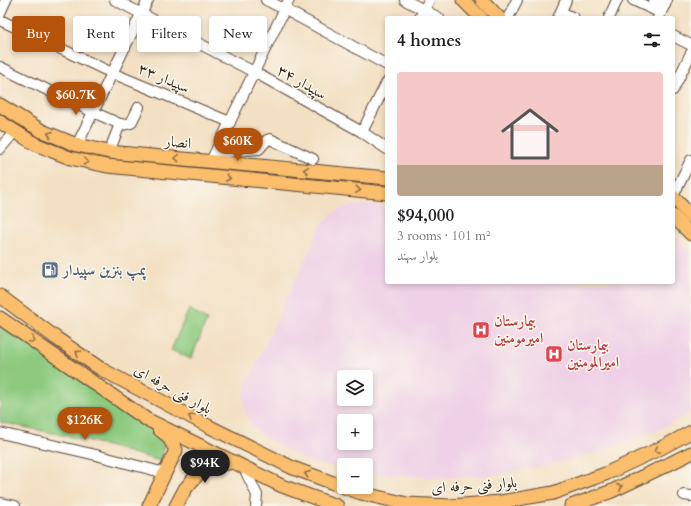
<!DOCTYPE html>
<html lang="en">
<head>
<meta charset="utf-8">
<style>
	:root { --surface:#fff; --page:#f2f2f2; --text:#202124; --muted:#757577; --accent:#b45309 }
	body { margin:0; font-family:Cardo,Amiri,serif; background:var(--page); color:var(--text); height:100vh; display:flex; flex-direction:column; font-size:15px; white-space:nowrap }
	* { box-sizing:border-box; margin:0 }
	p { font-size:13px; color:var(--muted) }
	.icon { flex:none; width:22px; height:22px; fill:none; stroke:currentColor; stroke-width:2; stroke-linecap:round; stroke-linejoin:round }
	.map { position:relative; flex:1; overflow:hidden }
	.sheet { position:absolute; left:385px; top:16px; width:290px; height:268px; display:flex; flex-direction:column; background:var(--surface); border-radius:4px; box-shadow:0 2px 6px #0003 }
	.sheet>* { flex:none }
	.banner { position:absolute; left:12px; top:16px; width:313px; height:36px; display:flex; gap:8px }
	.buttons { position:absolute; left:337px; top:370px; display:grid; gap:8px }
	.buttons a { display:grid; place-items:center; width:36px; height:36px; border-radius:4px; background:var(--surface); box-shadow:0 2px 6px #0003; font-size:20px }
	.price { position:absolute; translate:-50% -34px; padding:0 9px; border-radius:14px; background:var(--accent); color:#fff; font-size:13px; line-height:26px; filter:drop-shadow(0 1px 2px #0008) }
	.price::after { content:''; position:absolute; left:50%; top:24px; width:12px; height:9px; margin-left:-6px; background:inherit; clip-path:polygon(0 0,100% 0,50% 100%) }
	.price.active { background:#222; color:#fff }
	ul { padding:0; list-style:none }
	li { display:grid; align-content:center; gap:8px; height:212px; padding:0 12px }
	li span { display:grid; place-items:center; height:124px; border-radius:4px; color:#555 }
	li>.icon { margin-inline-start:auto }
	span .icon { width:72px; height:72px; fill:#fffc; stroke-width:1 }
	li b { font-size:17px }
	h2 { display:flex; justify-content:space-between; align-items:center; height:48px; padding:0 12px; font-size:17px }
	.pill { padding:0 14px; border-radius:4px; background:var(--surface); box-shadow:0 2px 6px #0003; font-size:14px; line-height:36px }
	.pill.active { background:var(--accent); color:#fff }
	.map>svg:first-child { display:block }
	.built { fill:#efd0e6; fill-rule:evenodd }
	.green { fill:#8dca7f; stroke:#647a4e }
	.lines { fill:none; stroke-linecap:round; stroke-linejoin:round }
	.minor-casing { stroke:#574537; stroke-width:12 }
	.major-casing { stroke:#574537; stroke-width:15 }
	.minor { stroke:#fff; stroke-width:10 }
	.major { stroke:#fabe6d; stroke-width:13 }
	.oneway { stroke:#916d42 }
	.labels { text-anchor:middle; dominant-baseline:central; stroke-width:3; stroke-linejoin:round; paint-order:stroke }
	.street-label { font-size:15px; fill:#3b2a1e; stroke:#fbf7ec }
	.service-label { font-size:15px; font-weight:bold; fill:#4e5e75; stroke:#fbf7ec; text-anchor:start }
	.health-label { font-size:15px; font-weight:bold; fill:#be3a42; stroke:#fbf7ec; text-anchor:start }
</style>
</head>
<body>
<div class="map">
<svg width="691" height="506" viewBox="0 0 691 506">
	<rect width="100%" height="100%" fill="#fbf7ec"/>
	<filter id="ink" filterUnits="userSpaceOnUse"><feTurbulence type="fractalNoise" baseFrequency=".025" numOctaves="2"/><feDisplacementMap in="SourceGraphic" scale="8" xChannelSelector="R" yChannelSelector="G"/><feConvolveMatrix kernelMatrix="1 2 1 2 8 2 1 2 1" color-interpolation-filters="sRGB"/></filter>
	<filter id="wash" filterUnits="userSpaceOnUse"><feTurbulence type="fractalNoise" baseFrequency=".012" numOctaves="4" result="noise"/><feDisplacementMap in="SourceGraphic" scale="16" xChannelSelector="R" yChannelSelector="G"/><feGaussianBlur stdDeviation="0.9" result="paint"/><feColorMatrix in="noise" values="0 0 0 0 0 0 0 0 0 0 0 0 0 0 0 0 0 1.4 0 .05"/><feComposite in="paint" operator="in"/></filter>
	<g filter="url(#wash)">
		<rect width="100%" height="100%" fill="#f3dfc2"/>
		<path class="built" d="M361,204L387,206V282H673V234L691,253V413L655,431L601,451L545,466L488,476L435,478L392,475L366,472V465H344V469L309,462L264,437L252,426L245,412L243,396L248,381L319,229L330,216L344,207ZM344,377H366V399H344ZM344,421H366V443H344Z"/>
		<g class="green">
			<path d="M189,309L207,320L191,359L171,350Z"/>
			<path d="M0,324L158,425L164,444L160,461L90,441L0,422Z"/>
		</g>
	</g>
	<g filter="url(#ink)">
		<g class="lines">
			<defs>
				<g id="minor">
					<path d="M115,0L254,72L362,132L387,149"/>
					<path d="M266,0L284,9L387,65"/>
					<path d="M405,0L439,18"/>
					<path d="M633,0L661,13"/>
					<path d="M654,0L665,5"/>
					<path d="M561,12L574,18"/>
					<path d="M0,13L6,0"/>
					<path d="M420,18L429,0"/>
					<path d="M508,18L517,0"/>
					<path d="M558,18L566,0"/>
					<path d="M609,18L617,0"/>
					<path d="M658,18L667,0"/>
					<path d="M0,20L112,73L230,122"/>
					<path d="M673,36L691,45"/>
					<path d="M0,67L93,112L120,124L123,125L131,123L139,107"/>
					<path d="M673,90L691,53"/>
					<path d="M362,132L387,82"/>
					<path d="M77,145L148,0"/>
					<path d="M0,149L15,131"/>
					<path d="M109,152L120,124"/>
					<path d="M215,153L259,149L267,140L270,139L313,159"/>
					<path d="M211,161L289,0"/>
					<path d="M673,196L691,160"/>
					<path d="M0,433L92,454L165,473"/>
					<path d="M244,468L257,495L256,506"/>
					<path d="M684,495L691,496"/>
					<path d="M0,503L15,506"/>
				</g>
				<g id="major">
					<path d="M463,0L481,18"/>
					<path d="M482,0L499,18"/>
					<path d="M0,105L42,131L77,145L109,152L387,178"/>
					<path d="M0,122L35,144L70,158L107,166L387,193"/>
					<path d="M673,197L691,216"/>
					<path d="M673,216L691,234"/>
					<path d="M0,296L56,338L101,369L208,426L293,468L344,487"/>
					<path d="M0,318L146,419L282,486L337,506"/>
					<path d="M344,487L361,493L407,504L451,506L501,502L553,493L605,474L661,448L691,432"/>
					<path d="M149,506L176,450L168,436L159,429"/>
					<path d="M176,506L185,489L198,474L215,465L234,462"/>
					<path d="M571,506L612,491L669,464L691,453"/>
				</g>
			</defs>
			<use href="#minor" class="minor-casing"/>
			<use href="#major" class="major-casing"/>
			<use href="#minor" class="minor"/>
			<use href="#major" class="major"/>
		</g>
		<defs><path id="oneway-chevron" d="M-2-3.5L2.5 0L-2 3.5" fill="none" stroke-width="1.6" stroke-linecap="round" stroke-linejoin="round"/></defs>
		<g class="oneway">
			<use href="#oneway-chevron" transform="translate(50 134) rotate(-159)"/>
			<use href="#oneway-chevron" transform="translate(177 158) rotate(-175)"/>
			<use href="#oneway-chevron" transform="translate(86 162) rotate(13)"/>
			<use href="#oneway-chevron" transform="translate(306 170) rotate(-175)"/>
			<use href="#oneway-chevron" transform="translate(228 178) rotate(5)"/>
			<use href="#oneway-chevron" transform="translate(358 190) rotate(5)"/>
			<use href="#oneway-chevron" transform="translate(32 340) rotate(35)"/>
			<use href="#oneway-chevron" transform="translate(78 353) rotate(-146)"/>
			<use href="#oneway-chevron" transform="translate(191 417) rotate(-151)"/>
			<use href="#oneway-chevron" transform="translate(657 450) rotate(155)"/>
			<use href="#oneway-chevron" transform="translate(307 474) rotate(-160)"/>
			<use href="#oneway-chevron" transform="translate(620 487) rotate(-25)"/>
		</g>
	</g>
	<defs>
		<symbol id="fuel-square" viewBox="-11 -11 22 22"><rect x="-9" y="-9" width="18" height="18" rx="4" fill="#5c6f8a" stroke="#fbf7ec"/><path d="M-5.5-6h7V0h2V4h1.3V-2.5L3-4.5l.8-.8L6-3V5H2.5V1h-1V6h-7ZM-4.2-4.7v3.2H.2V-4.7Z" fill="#fff"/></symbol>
		<symbol id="hospital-square" viewBox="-11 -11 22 22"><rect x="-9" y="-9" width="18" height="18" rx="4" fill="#e0444e" stroke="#fbf7ec"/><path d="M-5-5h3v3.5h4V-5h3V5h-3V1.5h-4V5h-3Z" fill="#fff"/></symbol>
	</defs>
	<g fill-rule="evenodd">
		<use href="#fuel-square" x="40" y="260" width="20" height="20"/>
		<use href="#hospital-square" x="471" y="320" width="20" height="20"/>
		<use href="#hospital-square" x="544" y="344" width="20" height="20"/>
	</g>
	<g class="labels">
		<g class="street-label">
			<text transform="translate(164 78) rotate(23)">سپیدار ۳۳</text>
			<text transform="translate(302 82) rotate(30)">سپیدار ۳۴</text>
			<text transform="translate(178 142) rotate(5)">انصار</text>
			<text transform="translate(173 389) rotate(29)">بلوار فنی حرفه ای</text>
			<text transform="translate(474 485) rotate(-4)">بلوار فنی حرفه ای</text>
		</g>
		<g class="service-label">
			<text x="63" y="270">پمپ بنزین سپیدار</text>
		</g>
		<g class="health-label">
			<text x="494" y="321">بیمارستان<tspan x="494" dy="17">امیرمومنین</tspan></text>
			<text x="567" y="345">بیمارستان<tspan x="567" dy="17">امیرالمومنین</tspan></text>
		</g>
	</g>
</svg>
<div class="buttons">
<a><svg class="icon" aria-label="layers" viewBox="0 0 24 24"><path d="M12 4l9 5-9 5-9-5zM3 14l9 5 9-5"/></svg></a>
<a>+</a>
<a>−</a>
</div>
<b class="price" style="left:76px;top:116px">$60.7K</b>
<b class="price" style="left:238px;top:162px">$60K</b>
<b class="price" style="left:85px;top:441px">$126K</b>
<b class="price active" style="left:205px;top:484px">$94K</b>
<div class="banner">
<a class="pill active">Buy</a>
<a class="pill">Rent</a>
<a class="pill">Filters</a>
<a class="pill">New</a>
</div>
<section class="sheet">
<h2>4 homes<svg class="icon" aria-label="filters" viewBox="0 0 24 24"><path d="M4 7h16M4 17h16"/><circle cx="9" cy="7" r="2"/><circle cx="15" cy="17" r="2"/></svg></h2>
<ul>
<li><span style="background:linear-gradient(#f6c9c9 75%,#b9a48a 0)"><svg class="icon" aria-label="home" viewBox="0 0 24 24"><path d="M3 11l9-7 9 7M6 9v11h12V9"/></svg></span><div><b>$94,000</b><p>3 rooms · 101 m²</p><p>بلوار سهند</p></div></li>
</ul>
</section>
</div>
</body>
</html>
